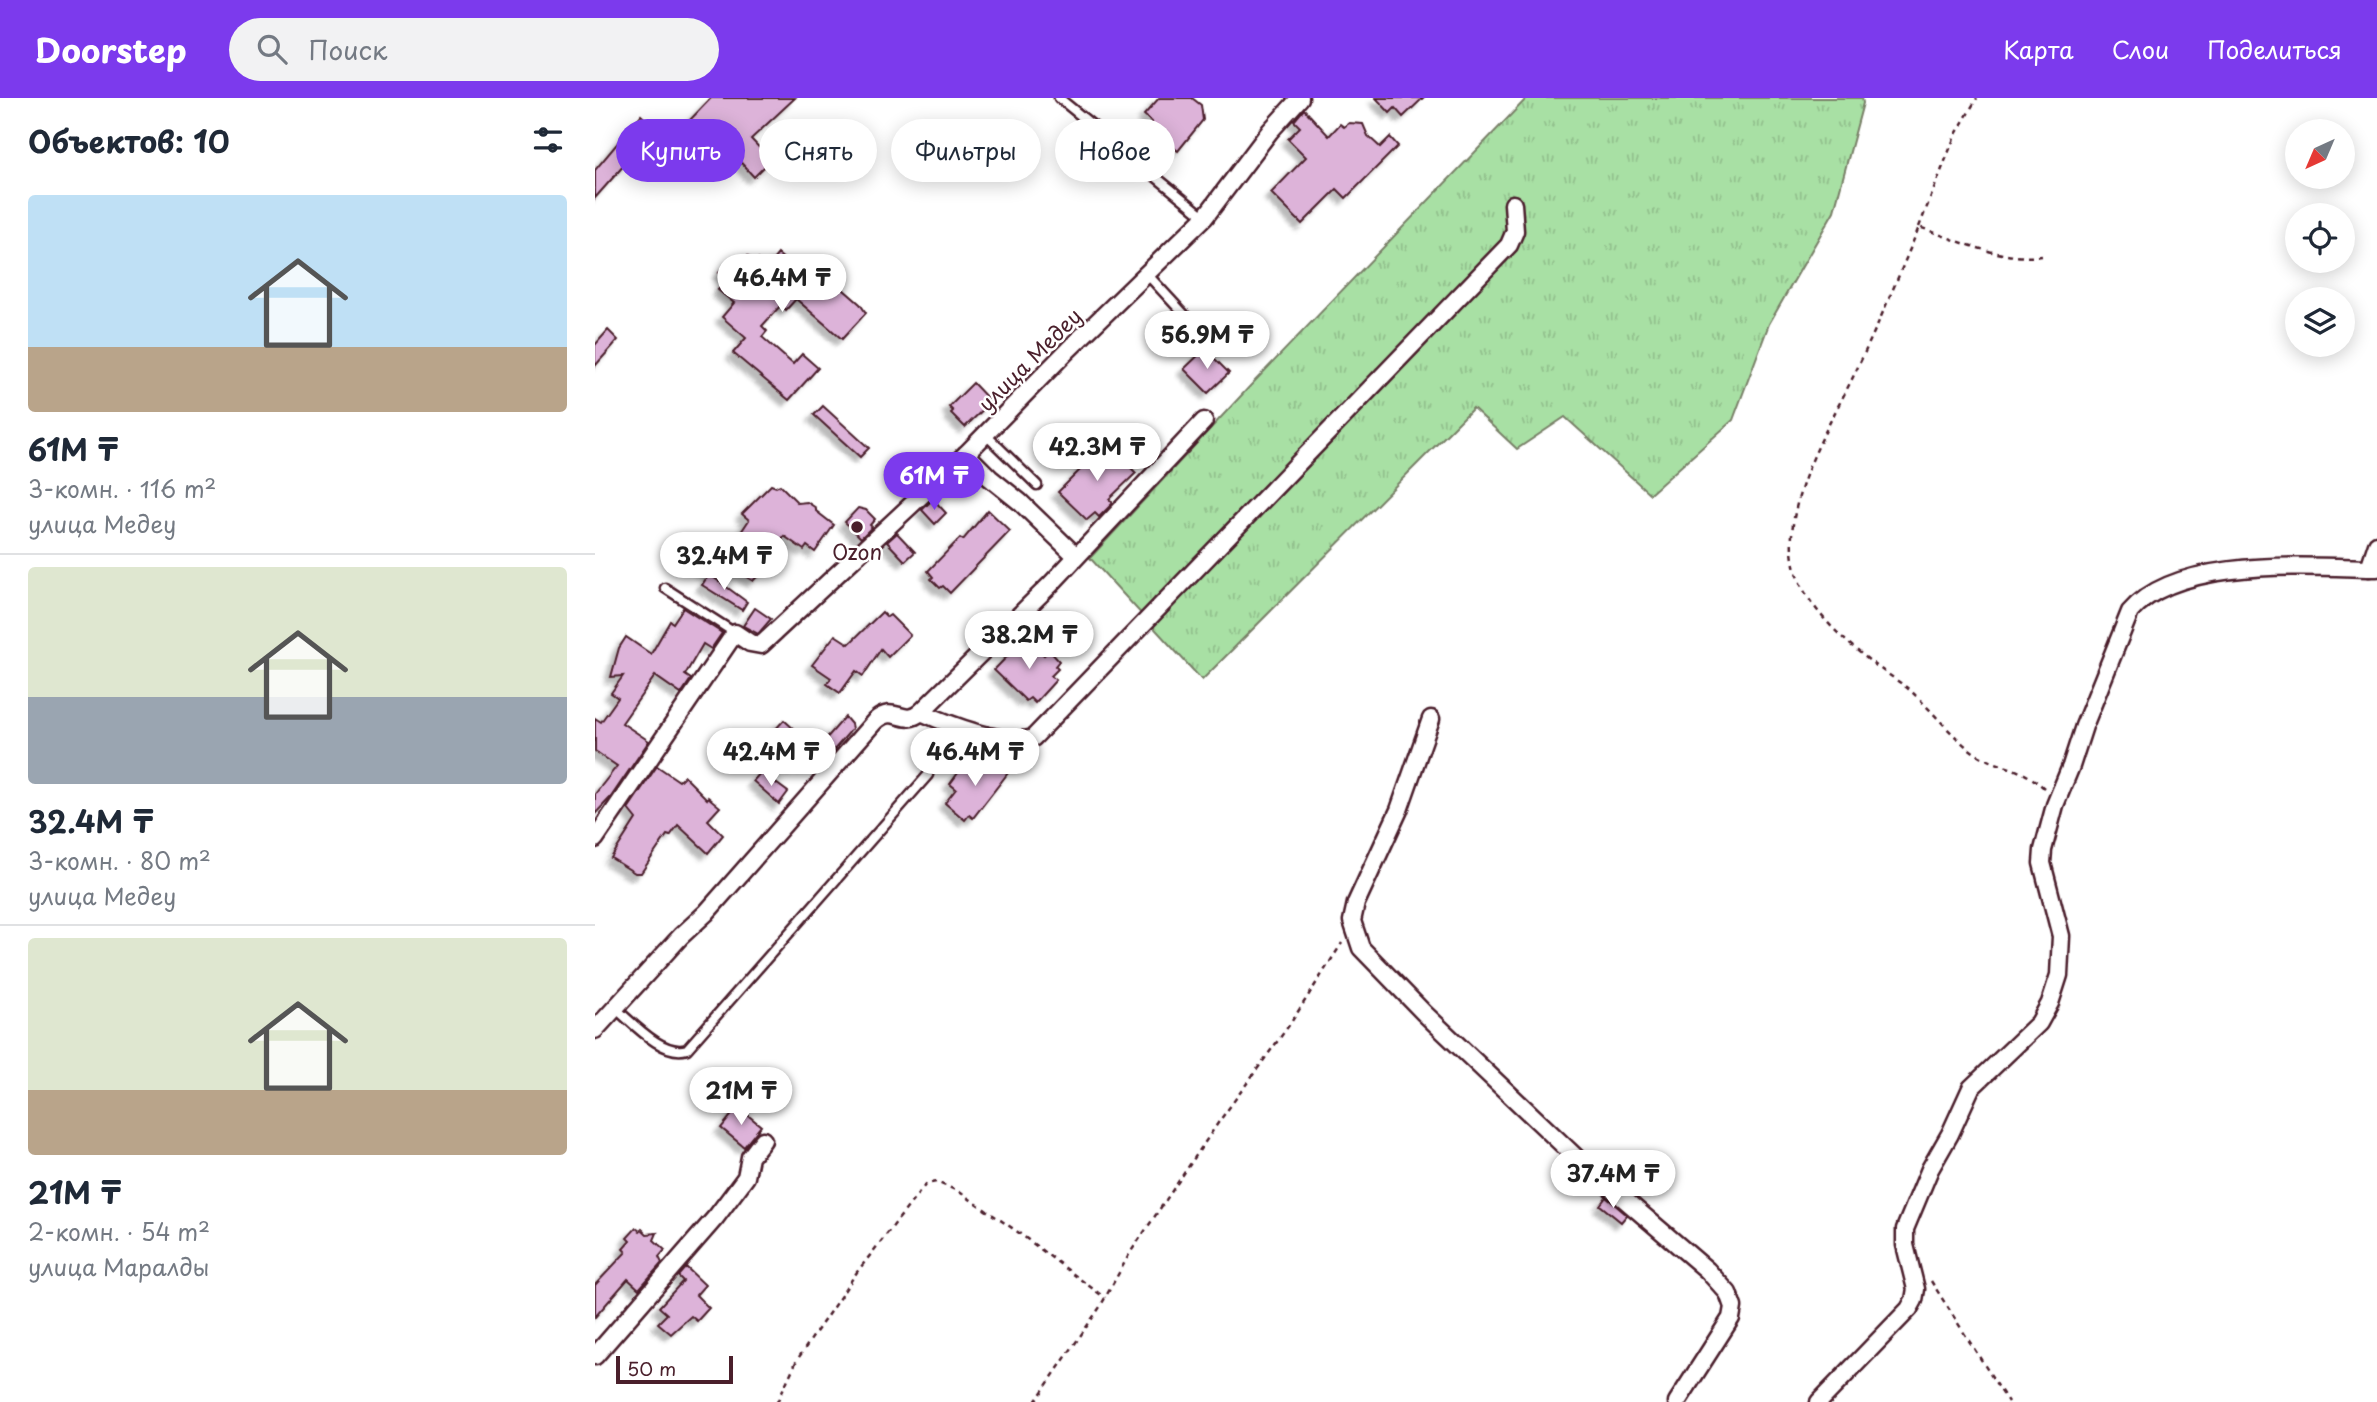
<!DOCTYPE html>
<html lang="ru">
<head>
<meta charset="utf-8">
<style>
	:root { --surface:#fff; --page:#f2f2f3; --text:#1f2937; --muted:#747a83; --line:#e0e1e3; --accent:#7c3aed }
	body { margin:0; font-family:"Playpen Sans",sans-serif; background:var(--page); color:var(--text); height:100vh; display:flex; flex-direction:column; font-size:26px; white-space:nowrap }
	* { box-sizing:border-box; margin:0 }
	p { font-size:23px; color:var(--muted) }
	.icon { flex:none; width:38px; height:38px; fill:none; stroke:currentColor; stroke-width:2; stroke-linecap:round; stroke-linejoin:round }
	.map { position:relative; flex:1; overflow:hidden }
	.side { display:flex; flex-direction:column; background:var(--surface); width:595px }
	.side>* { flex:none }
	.guide { position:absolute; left:21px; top:21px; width:665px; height:63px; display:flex; gap:14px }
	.needle { width:46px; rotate:224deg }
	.buttons { position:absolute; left:1690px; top:21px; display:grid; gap:14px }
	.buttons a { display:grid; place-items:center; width:70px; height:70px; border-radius:50%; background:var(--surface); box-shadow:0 4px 18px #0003; font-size:35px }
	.scale { position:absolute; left:21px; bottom:18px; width:117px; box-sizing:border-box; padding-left:7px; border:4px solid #4a1f2b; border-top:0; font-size:19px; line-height:24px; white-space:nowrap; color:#4a1f2b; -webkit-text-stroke:5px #fff; paint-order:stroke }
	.price { position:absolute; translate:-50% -60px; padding:0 16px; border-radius:24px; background:#fff; color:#222; font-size:23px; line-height:46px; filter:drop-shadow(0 2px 4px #0008) }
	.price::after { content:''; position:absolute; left:50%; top:42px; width:21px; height:16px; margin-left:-10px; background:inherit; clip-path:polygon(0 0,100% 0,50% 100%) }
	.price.selected { background:var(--accent); color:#fff }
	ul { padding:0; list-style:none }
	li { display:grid; align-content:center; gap:14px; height:371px; padding:0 28px }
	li+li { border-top:2px solid var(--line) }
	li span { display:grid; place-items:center; height:217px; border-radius:7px; color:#555 }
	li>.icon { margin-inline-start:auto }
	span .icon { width:126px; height:126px; fill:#fffc; stroke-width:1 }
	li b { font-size:30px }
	h2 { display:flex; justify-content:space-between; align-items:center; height:84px; padding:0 28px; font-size:30px }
	.tag { padding:0 24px; border-radius:32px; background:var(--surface); box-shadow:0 4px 18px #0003; font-size:24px; line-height:63px }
	.tag.selected { background:var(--accent); color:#fff }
	header { display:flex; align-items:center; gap:42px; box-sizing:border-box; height:98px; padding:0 35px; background:var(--accent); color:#fff }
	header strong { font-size:33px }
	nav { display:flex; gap:38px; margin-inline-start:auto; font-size:24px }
	.search { width:490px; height:63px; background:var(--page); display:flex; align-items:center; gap:18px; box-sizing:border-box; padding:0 24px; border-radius:38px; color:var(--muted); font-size:26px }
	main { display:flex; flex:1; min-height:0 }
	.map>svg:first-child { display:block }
	.grass { fill:url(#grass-tufts); stroke:#798068; stroke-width:2 }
	.building { fill:#ddb3d9; stroke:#4a1f2b; stroke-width:2; filter:url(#shadow) }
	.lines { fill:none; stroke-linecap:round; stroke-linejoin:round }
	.service-casing { stroke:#4a1f2b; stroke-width:13 }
	.minor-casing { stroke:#4a1f2b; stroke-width:21 }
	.path { stroke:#4a1f2b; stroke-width:2.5; stroke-dasharray:5 5; stroke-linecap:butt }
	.service { stroke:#fff; stroke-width:8 }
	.minor { stroke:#fff; stroke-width:16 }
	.poi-dot { fill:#4a1f2b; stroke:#fff; stroke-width:2.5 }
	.labels { text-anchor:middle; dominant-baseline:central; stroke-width:5; stroke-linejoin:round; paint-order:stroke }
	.street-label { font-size:21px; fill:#4a1f2b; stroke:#fff }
	.poi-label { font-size:21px; fill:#4a1f2b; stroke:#fff }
</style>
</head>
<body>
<header>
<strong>Doorstep</strong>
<div class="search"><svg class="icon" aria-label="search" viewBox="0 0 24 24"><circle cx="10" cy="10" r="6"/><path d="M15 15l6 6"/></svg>Поиск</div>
<nav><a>Карта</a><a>Слои</a><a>Поделиться</a></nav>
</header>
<main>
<section class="side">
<h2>Объектов: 10<svg class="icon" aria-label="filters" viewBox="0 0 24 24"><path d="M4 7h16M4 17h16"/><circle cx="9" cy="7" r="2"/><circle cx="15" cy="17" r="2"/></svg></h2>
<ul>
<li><span style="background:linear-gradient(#bfe0f5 70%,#b9a48a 0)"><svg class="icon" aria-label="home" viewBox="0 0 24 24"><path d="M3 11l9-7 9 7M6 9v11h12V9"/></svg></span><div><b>61M ₸</b><p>3-комн. · 116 m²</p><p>улица Медеу</p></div></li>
<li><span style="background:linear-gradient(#dfe7d0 60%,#9aa5b1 0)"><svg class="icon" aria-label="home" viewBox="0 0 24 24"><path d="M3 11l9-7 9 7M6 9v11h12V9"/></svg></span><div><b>32.4M ₸</b><p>3-комн. · 80 m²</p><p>улица Медеу</p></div></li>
<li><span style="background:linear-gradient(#dfe7d0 70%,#b9a48a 0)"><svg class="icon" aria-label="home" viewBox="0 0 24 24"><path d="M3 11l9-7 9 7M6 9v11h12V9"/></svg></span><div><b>21M ₸</b><p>2-комн. · 54 m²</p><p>улица Маралды</p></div></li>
</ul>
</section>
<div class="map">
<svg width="1782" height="1304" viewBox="0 0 1782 1304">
	<defs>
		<pattern id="grass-tufts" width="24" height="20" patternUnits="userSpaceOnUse" patternTransform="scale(1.75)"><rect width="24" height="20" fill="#a8e0a4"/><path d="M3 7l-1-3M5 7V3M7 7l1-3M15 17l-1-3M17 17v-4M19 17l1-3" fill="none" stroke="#92c08d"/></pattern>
		<filter id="shadow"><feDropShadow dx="-6" dy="6" stdDeviation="2" flood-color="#0004"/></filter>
	</defs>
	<rect width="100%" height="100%" fill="#fff"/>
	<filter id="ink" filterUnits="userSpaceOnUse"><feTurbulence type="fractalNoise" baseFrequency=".0143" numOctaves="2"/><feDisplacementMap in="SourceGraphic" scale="14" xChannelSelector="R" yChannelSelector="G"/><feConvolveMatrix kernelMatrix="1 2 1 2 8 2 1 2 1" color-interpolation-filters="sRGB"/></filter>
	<g filter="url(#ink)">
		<path class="grass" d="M932,0H1267L1268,5L1239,113L1174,226L1138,322L1055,396L970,319L922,351L878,310L607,582L495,460L657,286Z"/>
		<g class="building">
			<path d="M116,0H200L156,41L176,62L159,79L140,58L136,63L94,23Z"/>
			<path d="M564,0H597L606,7L608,22L583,53L573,45L568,46L557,36V24L549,17Z"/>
			<path d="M781,0H828L808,19L800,10L795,15Z"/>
			<path d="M709,11L734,38L745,26L749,29L754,25L768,26L773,38L785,49L795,39L803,48L751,100L742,91L707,126L676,95L711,59L693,41L705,29L699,23Z"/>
			<path d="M46,17L61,31L0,100V72Z"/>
			<path d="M183,156L206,176L217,164L265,206L271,215L247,241L201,201L191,212L186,207L167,228L172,233L167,239L198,266L207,256L223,270L194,302L138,255L151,240L127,219L139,205L123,192L132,182L124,175L137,161L144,168L153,158L160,164L163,161L172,169Z"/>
			<path d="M13,232L23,242L0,268V247Z"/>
			<path d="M610,251L634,275L613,295L589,271Z"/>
			<path d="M378,285L396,304L370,329L356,315L358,313L354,309Z"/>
			<path d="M228,308L274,350L265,359L219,317Z"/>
			<path d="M512,345L541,375L514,401L518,405L504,419L500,415L492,422L463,394Z"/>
			<path d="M176,387L181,389L185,387L203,405L212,404L221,410V413L239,427L220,454L212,448L209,452L189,438L175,459V465L158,483L129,465L119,479L93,462L101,449L105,451L111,443L113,444L115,442L132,455L154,422L147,416Z"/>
			<path d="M338,401L351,415L340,426L327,412Z"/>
			<path d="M263,410L271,412L280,421L275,427L277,429L266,440L250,424Z"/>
			<path d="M393,412L415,433L355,495L348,488L345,490L336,481L338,479L333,473L365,440L368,442Z"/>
			<path d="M302,435L320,454L310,463L292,444Z"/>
			<path d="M114,476L152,504L147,512L107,487Z"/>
			<path d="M88,510L127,535L116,551L108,546L90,577L96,581L86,596L60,578L27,625L54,643L16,699L0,716V696L22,668L0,653V620L6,624L23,600L16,595L28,578L16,579L24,550L31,539L56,556L75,523L78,525Z"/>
			<path d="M160,510L176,521L163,536L148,528Z"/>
			<path d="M287,514L292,519L295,517L315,537L293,559L286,551L268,578L261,573L245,595L232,586L236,580L217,567L240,537L254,546Z"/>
			<path d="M430,540L449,557L454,552L464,563L460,568L463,571L456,578L461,582L440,605L435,600L431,603L399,572Z"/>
			<path d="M250,619L256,626L257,631L232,660L222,651Z"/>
			<path d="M189,622L223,653L209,669L204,664L199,671L169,644Z"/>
			<path d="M392,659L413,675L378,720L374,717L370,722L350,705L361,691L355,686L371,664L382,673Z"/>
			<path d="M62,668L84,683L89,678L112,701L113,699L125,709L113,722L128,737L113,755L83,727L75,738L72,737L46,775H40L16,760L41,721L33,711Z"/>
			<path d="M166,674L193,694L184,706L158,683Z"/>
			<path d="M143,1009L166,1028L149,1049L126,1030Z"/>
			<path d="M1011,1099L1032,1117L1026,1124L1005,1107Z"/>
			<path d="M41,1130L45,1133L47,1131L52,1136L62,1135L59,1142L70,1152L64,1159L67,1165L44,1191L33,1181L0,1219V1187L31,1154L28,1151L35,1143L32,1140Z"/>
			<path d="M91,1169L110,1187L101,1197L114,1210L102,1223L96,1218L76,1236L63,1225L72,1216L64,1209L88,1183L83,1178Z"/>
		</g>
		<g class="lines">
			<defs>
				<g id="service">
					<path d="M464,0L610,119"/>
					<path d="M551,175L599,227"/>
					<path d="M390,336L442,387"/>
					<path d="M70,490L140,535"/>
					<path d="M20,910C38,925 68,959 92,951L333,677"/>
				</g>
				<g id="minor">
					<path d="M371,356L395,380L425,404L481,458"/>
					<path d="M1774,470L1782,446"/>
					<path d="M326,614C353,626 410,649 438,640L914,147L920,133L918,106"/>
					<path d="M836,621L804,712L761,805L757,823L766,850L829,915L987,1065L1112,1172L1133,1195L1138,1209L1136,1220L1082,1304"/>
					<path d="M0,741L140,535L155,545L166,547L371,356L473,252L610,119L675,33L705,0"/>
					<path d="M0,932L86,838L111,815L280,623C300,605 307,630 326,614L456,486L609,323"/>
					<path d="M0,1258L121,1119L151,1079L155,1059L168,1042"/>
					<path d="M1224,1304L1314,1211L1319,1202L1321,1191L1310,1147V1131L1335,1071L1355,1036L1376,990L1444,925L1455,905L1464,877L1466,838L1447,765L1448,752L1460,707L1476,668L1489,628L1535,514C1582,458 1714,469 1782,470"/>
				</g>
			</defs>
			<use href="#service" class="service-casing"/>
			<use href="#minor" class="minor-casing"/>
			<g class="path">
				<path d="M1324,129L1360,38L1382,0"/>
				<path d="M1447,158C1405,163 1362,142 1324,129C1304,178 1283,227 1260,275C1232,333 1173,424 1207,489C1224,521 1255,548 1283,569C1295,578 1307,585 1318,595C1333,609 1347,626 1362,640C1371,649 1381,657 1393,662C1415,671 1430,672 1449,690"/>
				<path d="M1336,1183L1413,1304"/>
				<path d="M182,1304L202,1262L262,1174L331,1086L341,1084L363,1093L420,1132L510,1200"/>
				<path d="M440,1304L505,1209L535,1155L623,1025L695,926L747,845"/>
			</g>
			<use href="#service" class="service"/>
			<use href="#minor" class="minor"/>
		</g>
	</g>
	<circle class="poi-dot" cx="262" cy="429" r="7"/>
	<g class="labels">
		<g class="street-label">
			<text transform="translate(434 261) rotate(-45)">улица Медеу</text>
		</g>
		<g class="poi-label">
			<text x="262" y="453">Ozon</text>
		</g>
	</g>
</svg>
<div class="buttons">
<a><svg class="needle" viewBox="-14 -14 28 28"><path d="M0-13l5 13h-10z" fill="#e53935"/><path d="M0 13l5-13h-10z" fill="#747a83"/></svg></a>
<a><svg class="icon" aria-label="locate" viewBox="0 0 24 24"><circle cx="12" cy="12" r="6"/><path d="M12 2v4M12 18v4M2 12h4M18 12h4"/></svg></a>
<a><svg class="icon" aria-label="layers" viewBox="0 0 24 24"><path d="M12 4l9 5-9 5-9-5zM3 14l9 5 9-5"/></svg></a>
</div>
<div class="scale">50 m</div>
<b class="price" style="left:187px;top:216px">46.4M ₸</b>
<b class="price" style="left:612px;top:273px">56.9M ₸</b>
<b class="price" style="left:502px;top:385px">42.3M ₸</b>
<b class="price selected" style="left:339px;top:414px">61M ₸</b>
<b class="price" style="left:129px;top:494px">32.4M ₸</b>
<b class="price" style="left:434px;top:573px">38.2M ₸</b>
<b class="price" style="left:176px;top:690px">42.4M ₸</b>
<b class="price" style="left:380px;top:690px">46.4M ₸</b>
<b class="price" style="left:146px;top:1029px">21M ₸</b>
<b class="price" style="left:1018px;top:1112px">37.4M ₸</b>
<div class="guide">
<a class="tag selected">Купить</a>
<a class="tag">Снять</a>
<a class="tag">Фильтры</a>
<a class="tag">Новое</a>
</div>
</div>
</main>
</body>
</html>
